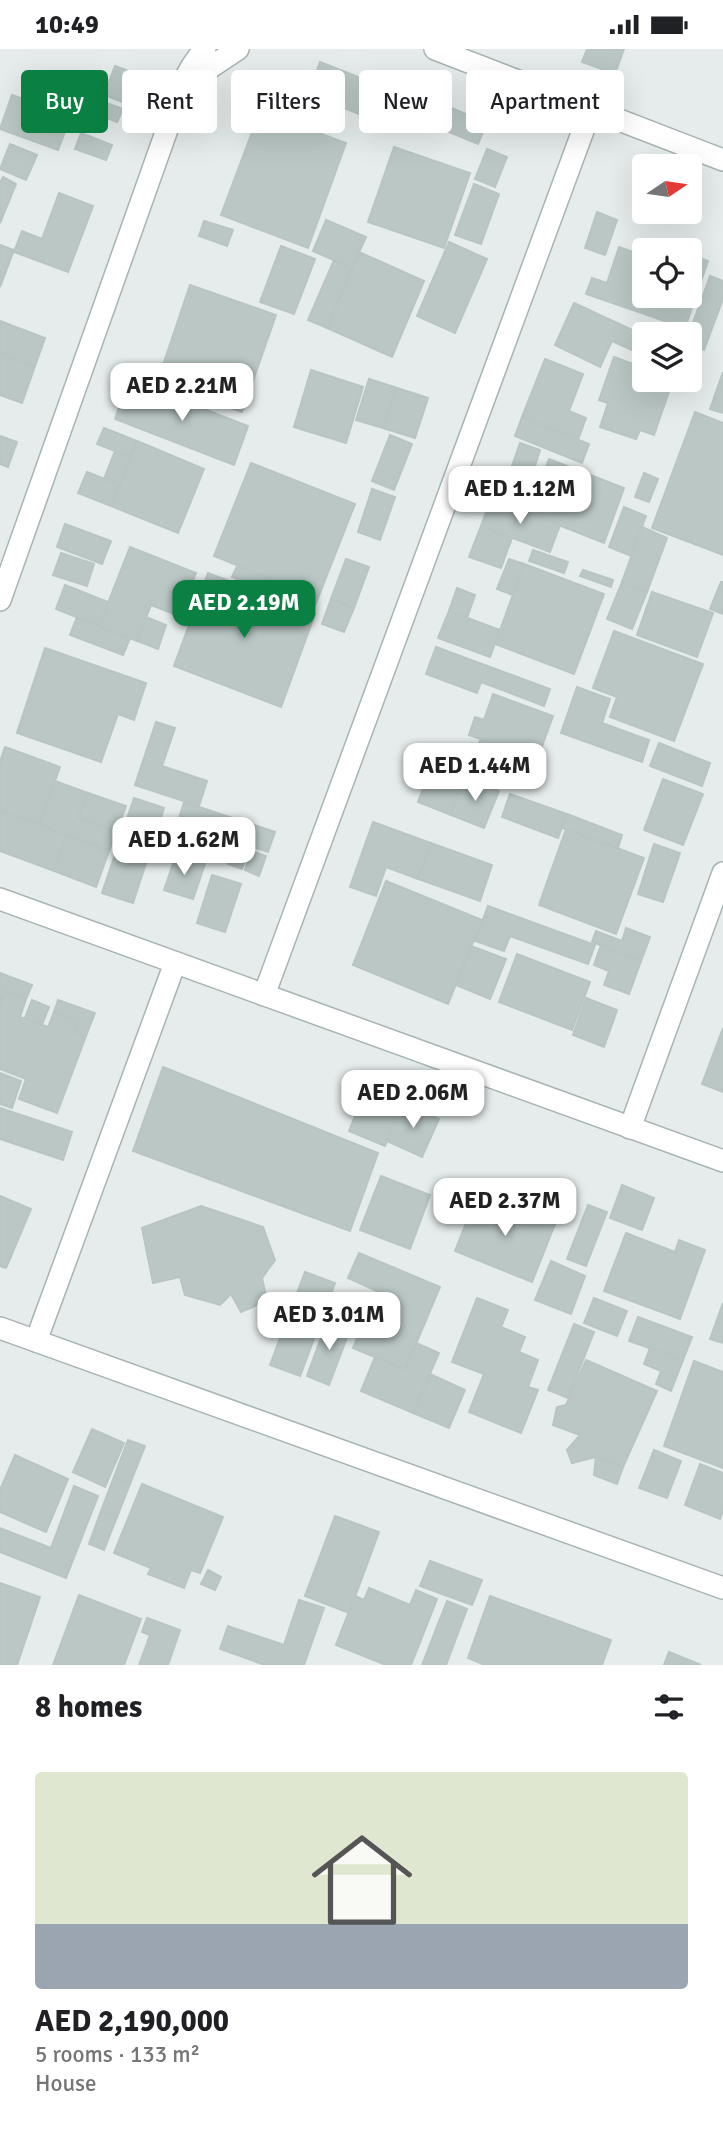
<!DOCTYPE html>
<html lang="en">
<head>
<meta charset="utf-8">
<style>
	:root { --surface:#fff; --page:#f6f6f6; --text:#202124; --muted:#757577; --line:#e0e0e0; --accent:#0b8043 }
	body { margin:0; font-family:Signika,sans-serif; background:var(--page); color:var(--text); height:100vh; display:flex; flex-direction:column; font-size:26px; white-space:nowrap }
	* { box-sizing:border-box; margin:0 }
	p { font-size:23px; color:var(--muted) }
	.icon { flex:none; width:38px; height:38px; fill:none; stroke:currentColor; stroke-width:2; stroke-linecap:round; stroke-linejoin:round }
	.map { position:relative; height:1616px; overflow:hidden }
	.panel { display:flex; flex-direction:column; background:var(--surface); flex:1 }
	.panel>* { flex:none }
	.guide { position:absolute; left:21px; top:21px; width:682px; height:63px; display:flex; gap:14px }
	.needle { width:46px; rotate:77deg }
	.fabs { position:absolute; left:632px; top:105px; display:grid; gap:14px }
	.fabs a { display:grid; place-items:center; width:70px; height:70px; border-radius:7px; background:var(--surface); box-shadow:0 7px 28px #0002; font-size:35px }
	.price { position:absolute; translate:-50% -60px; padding:0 16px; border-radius:14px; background:#fff; color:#222; font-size:23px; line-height:46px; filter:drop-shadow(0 2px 4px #0008) }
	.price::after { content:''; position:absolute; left:50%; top:42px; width:21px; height:16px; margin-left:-10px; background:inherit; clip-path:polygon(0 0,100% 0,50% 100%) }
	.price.on { background:var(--accent); color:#fff }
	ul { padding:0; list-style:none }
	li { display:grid; align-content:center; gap:14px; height:371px; padding:0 35px }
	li+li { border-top:2px solid var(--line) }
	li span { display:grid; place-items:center; height:217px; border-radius:7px; color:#555 }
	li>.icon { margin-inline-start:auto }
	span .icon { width:126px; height:126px; fill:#fffc; stroke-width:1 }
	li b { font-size:30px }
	h2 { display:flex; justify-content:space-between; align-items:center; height:84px; padding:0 35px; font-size:30px }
	.pill { padding:0 24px; border-radius:7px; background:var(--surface); box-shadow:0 7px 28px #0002; font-size:24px; line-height:63px }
	.pill.on { background:var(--accent); color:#fff }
	.status { display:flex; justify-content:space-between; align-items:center; height:49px; padding:0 35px; background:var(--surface); direction:ltr }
	.status svg { height:19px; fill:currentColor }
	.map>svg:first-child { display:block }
	.building { fill:#bac7c5; stroke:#b8c5c3; stroke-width:2 }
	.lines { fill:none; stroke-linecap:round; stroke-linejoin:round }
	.minor-casing { stroke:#a8b4b3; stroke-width:24 }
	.minor { stroke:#fff; stroke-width:21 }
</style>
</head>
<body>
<div class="status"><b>10:49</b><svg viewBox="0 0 49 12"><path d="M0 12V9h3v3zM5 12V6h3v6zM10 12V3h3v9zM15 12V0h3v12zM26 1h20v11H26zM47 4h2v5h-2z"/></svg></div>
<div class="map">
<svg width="723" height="1616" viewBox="0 0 723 1616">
	<rect width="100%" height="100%" fill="#e5eceb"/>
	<g class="building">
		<path d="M587,0H624L615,25L582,13Z"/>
		<path d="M320,13L409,48L397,80L308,45Z"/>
		<path d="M115,17L137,25L125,54L104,46Z"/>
		<path d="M419,45L487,74L478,95L410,67Z"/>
		<path d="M12,46L71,67L58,101L0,80Z"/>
		<path d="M101,52L123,60L117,73L96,65Z"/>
		<path d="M260,62L346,94L308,199L221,166Z"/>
		<path d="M81,84L112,96L106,111L75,100Z"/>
		<path d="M10,95L37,106L26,131L0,120Z"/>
		<path d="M394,98L470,124L444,199L368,173Z"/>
		<path d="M487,100L507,108L495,138L475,130Z"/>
		<path d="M3,128L16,135L0,174V134Z"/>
		<path d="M474,135L499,145L481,195L455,186Z"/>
		<path d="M59,144L93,157L68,223L14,203L22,182L42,190Z"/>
		<path d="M597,163L617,171L605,206L585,199Z"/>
		<path d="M326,171L366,188L352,219L313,202Z"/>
		<path d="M204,172L233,181L227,197L199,187Z"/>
		<path d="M449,193L487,210L455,284L417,267Z"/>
		<path d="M0,196L14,201L0,238Z"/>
		<path d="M281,197L315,210L294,265L260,253Z"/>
		<path d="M619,198L644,207V247H690V205L708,212L685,279L586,245L592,229L607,234Z"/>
		<path d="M359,203L424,232L392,308L327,279Z"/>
		<path d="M334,211L352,219L327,279L308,271Z"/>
		<path d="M710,227L723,232V250L704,301L690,295L689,285Z"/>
		<path d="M190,236L276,266L242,363L157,334Z"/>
		<path d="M574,254L641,285L634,302L612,292L600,318L555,296Z"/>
		<path d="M0,272L45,289L35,317L0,304Z"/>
		<path d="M0,304L35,317L22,354L0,346Z"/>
		<path d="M614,308L644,319V331H673L654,386L640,381L636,390L600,378L608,354L599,351Z"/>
		<path d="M545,310L583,325L569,362L586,369L578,391L522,368Z"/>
		<path d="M311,321L363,338L346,394L294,378Z"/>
		<path d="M723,323V364L710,360Z"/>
		<path d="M369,330L397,339L383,379L356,371Z"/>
		<path d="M129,331L248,377L234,416L115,370Z"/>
		<path d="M397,339L428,349L415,389L383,379Z"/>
		<path d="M695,363L723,374V506L652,479Z"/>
		<path d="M522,368L589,395L582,414L515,387Z"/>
		<path d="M104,379L137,392L130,408L97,395Z"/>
		<path d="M390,386L412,395L394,441L372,432Z"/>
		<path d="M0,387L17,393L8,418L0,415Z"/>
		<path d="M137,392L204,420L178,484L111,457Z"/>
		<path d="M520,394L540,401L526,445L505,437Z"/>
		<path d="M115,402L130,408L120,436L104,430Z"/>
		<path d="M549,410L624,439L604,494L528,464Z"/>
		<path d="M251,414L355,455L318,549L214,507Z"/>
		<path d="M87,423L120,436L111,457L78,444Z"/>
		<path d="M644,424L658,430L649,453L635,448Z"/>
		<path d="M372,440L395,448L380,491L358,483Z"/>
		<path d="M491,450L560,476L550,503L481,477Z"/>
		<path d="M624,458L646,467L631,507L609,498Z"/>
		<path d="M65,475L111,492L102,515L57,498Z"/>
		<path d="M481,477L512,489L501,519L469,508Z"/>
		<path d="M642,478L667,489L647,543L622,533Z"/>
		<path d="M130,498L196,524L179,567L151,556L137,592L99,577Z"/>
		<path d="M533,501L568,513L564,524L529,512Z"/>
		<path d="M61,504L94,515L87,537L53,526Z"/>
		<path d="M346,510L369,518L354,559L331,550Z"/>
		<path d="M509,510L524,515L513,546L497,540Z"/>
		<path d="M524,515L604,545L574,625L495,595Z"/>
		<path d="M237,517L318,549L313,561L232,528Z"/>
		<path d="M583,521L613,531L611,538L580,527Z"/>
		<path d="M208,524L315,565L281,658L174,617Z"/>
		<path d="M622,533L647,543L632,580L607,570Z"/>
		<path d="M721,533H723V565L710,560Z"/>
		<path d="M65,536L108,553L99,577L56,560Z"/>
		<path d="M457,539L475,546L467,569L449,562Z"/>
		<path d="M652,543L713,564L697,608L637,586Z"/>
		<path d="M331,550L354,559L344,583L322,575Z"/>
		<path d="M449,562L500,581L490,608L438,589Z"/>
		<path d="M77,568L130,589L123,606L70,586Z"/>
		<path d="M146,568L166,576L158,600L137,592Z"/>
		<path d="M614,582L703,615L674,692L610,668L617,648L593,639Z"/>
		<path d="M436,598L550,640L544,657L481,633L477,644L426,625Z"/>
		<path d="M45,599L146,634L134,671L118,665L101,713L17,684Z"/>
		<path d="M577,638L610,650L602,674L649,691L642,713L561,684Z"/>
		<path d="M493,645L553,667L532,725L475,704L481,690L469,686L475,668L484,671Z"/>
		<path d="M156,673L175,679L162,717L207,732L199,757L135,736Z"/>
		<path d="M659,694L710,714L702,737L650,717Z"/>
		<path d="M5,698L60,718L39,776L0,762V713Z"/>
		<path d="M433,715L465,728L451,766L418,753Z"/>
		<path d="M465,728L499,742L484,779L451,766Z"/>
		<path d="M663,730L703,745L683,796L644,781Z"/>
		<path d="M55,732L88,744L78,769L116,783L109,802L39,776Z"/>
		<path d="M88,744L126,757L116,783L78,769Z"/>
		<path d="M510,745L567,765L558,789L502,768Z"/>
		<path d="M134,749L164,759L133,854L102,844Z"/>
		<path d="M184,753L275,783L268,803L178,772Z"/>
		<path d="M0,762L67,786L54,822L0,802Z"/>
		<path d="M567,765L622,786L618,799L562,779Z"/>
		<path d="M373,773L431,794L418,830L386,818L376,847L350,838Z"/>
		<path d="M566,780L644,809L616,885L539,856Z"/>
		<path d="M67,786L109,802L96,838L54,822Z"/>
		<path d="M431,794L492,816L480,852L418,830Z"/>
		<path d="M654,795L680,804L663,853L638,845Z"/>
		<path d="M252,802L266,807L259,827L245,821Z"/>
		<path d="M176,806L205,815L193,850L164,841Z"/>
		<path d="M231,807L245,812L242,820L228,815Z"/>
		<path d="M212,826L241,835L225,883L197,874Z"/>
		<path d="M386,832L482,871L448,955L353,916Z"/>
		<path d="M488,857L595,896L588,915L510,887L504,902L475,892Z"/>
		<path d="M626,879L650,888L641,912L592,893L596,882L622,892Z"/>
		<path d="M601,896L641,912L629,945L604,936L609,922L594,916Z"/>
		<path d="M471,897L506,910L490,950L456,936Z"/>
		<path d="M517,905L590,933L572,981L499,953Z"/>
		<path d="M0,924L32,936L26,950L5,942L0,955Z"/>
		<path d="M5,942L26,950L20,968L48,978L54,963L78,972L74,982L86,987L57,1064L19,1050L26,1030L0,1020V956Z"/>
		<path d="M586,949L617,961L604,998L573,986Z"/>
		<path d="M32,951L49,958L42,976L25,969Z"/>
		<path d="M58,951L95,964L86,987L74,982L78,972L54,963Z"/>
		<path d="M723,979V1043L702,1035Z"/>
		<path d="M163,1018L378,1104L350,1182L133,1102Z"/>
		<path d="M0,1024L21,1032L12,1059L0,1055Z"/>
		<path d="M366,1039L403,1054L385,1097L349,1082Z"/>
		<path d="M403,1054L439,1070L422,1108L387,1092Z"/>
		<path d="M0,1059L72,1083L63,1111L0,1090Z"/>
		<path d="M381,1127L430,1146L410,1200L360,1181Z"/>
		<path d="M622,1136L654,1149L642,1181L610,1169Z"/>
		<path d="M478,1144L555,1175L532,1233L455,1202Z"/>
		<path d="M0,1147L31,1160L6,1219L0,1217Z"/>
		<path d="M588,1156L607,1163L586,1217L567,1210Z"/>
		<path d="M201,1157L263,1178L275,1211L262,1229L267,1252L241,1263L231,1245L220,1256L185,1246L180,1228L153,1234L142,1179Z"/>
		<path d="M626,1184L675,1203L679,1191L705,1201L680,1270L604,1242Z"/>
		<path d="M359,1204L440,1238L405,1321L353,1299L377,1242L348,1229Z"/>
		<path d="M551,1212L585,1227L571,1265L535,1251Z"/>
		<path d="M305,1223L335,1234L300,1327L270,1316Z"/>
		<path d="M338,1249L365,1260L359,1277L332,1266Z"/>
		<path d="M477,1249L508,1261L501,1278L525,1288L519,1303L538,1311L528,1338L538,1341L521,1384L469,1363L484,1325L452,1313Z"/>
		<path d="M594,1249L627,1262L617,1287L584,1274Z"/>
		<path d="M723,1254V1294L710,1290Z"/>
		<path d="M638,1268L692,1288L683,1311L629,1292Z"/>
		<path d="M328,1270L351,1278L329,1336L307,1327Z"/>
		<path d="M574,1275L594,1283L568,1349L548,1341Z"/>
		<path d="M416,1294L439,1304L413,1364L361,1342L375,1308L405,1321Z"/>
		<path d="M650,1299L683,1311L671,1342L656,1335L661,1322L644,1315Z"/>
		<path d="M586,1311L657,1342L623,1418L596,1408L572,1414L567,1401L580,1386L553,1376L557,1358L566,1356Z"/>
		<path d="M694,1312L723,1323V1419L664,1397Z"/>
		<path d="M430,1325L465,1341L449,1379L413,1364Z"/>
		<path d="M92,1380L124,1394L105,1438L73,1423Z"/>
		<path d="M128,1391L145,1397L130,1435L114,1428Z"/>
		<path d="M654,1401L681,1412L667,1449L639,1439Z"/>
		<path d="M15,1406L68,1430L46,1483L0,1463V1441Z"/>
		<path d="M596,1408L623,1418L617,1435L594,1426Z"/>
		<path d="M700,1415L723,1424V1462L720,1470L685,1456Z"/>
		<path d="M114,1428L130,1435L117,1468L101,1462Z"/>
		<path d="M142,1435L223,1468L200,1524L191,1521L184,1539L148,1525L151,1519L114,1504Z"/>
		<path d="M74,1437L98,1447L66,1529L0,1503V1479L51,1499Z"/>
		<path d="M101,1462L117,1468L104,1501L89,1495Z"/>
		<path d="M335,1467L379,1483L349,1564L305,1547Z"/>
		<path d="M430,1512L482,1531L472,1556L420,1537Z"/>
		<path d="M208,1521L221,1528L215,1541L201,1535Z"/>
		<path d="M0,1534L40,1548L17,1616H0Z"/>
		<path d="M369,1539L410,1556L416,1541L437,1550L411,1616H386L336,1596L355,1547L364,1551Z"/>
		<path d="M79,1546L141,1570L124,1616H53Z"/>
		<path d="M490,1547L611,1591L602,1616H485L468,1609Z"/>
		<path d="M299,1551L324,1559L304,1616H265L220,1600L228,1577L284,1596Z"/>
		<path d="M447,1552L467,1560L446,1616H422Z"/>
		<path d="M147,1569L180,1581L168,1616H139L150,1586L142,1583Z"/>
		<path d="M669,1603L701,1616H664Z"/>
	</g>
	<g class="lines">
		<defs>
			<g id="minor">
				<path d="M435,0L723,111"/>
				<path d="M185,45L211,18L238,0"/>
				<path d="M0,551L175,58C181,35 189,18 205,0"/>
				<path d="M0,850L723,1112"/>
				<path d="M264,946L591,60"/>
				<path d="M630,1079L723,824"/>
				<path d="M0,1279L723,1539"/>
				<path d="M36,1292L175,914"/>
			</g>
		</defs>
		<use href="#minor" class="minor-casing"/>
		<use href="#minor" class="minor"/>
	</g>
</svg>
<div class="fabs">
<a><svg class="needle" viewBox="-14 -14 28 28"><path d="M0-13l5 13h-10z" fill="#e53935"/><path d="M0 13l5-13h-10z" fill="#757577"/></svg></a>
<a><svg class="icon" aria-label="locate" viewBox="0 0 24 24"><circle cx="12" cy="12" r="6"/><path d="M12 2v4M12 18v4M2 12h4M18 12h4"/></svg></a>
<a><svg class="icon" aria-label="layers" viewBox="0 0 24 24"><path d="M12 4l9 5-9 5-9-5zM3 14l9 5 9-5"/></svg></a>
</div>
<b class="price" style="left:182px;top:374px">AED 2.21M</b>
<b class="price" style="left:520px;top:477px">AED 1.12M</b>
<b class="price on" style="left:244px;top:591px">AED 2.19M</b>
<b class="price" style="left:475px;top:754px">AED 1.44M</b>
<b class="price" style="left:184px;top:828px">AED 1.62M</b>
<b class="price" style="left:413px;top:1081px">AED 2.06M</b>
<b class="price" style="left:505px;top:1189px">AED 2.37M</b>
<b class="price" style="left:329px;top:1303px">AED 3.01M</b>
<div class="guide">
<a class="pill on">Buy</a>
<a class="pill">Rent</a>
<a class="pill">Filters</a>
<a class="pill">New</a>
<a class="pill">Apartment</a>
</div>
</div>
<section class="panel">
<h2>8 homes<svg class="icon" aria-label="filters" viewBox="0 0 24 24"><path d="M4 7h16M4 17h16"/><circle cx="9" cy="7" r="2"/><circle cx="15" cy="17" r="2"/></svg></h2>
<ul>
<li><span style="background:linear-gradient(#dfe7d0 70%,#9aa5b1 0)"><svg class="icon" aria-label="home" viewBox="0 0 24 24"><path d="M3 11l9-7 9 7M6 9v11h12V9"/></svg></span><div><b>AED 2,190,000</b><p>5 rooms · 133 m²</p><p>House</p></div></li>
</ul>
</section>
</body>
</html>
